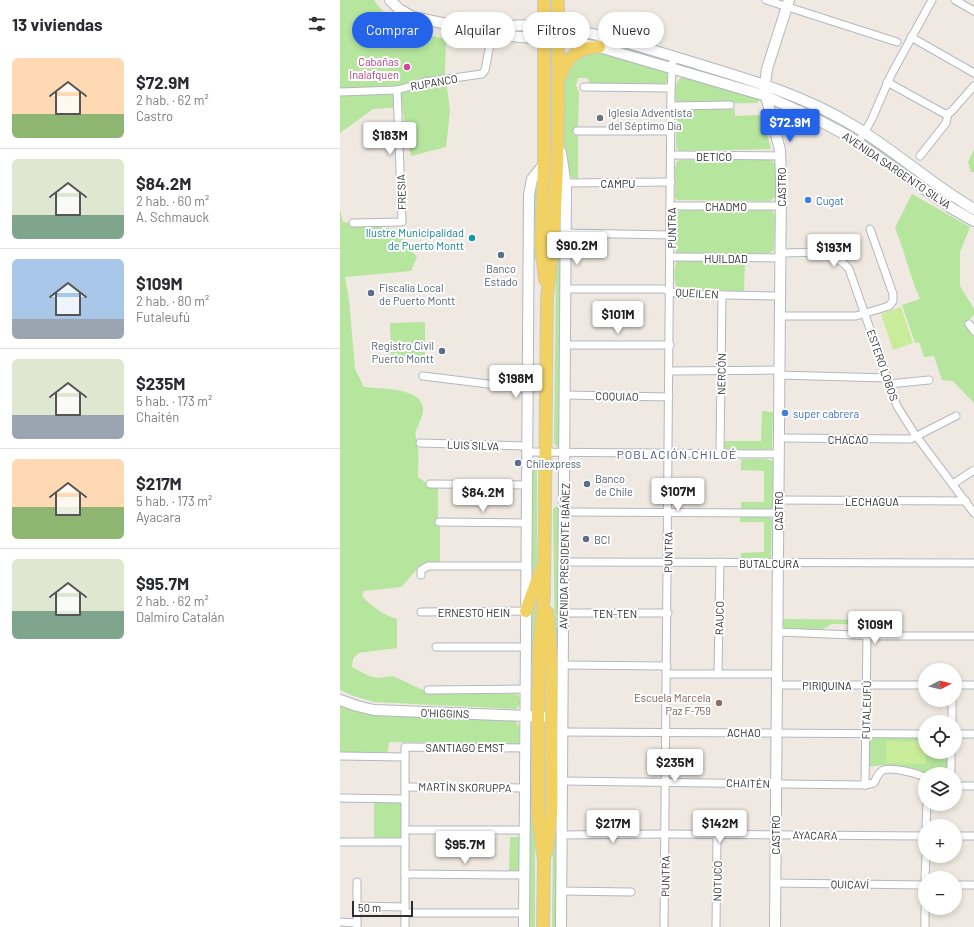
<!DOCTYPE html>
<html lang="es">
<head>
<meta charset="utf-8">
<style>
	:root { --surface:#fff; --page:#f7f7f7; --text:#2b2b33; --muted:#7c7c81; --line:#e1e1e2; --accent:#2563eb }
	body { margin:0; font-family:Barlow,sans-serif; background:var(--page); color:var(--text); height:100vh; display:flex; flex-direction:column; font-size:15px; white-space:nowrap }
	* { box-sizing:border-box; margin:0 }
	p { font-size:13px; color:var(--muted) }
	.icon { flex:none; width:22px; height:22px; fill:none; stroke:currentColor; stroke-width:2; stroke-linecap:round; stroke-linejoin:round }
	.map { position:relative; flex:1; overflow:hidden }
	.side { display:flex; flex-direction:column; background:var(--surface); width:340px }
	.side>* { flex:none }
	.guide { position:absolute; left:12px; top:12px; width:380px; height:36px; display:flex; gap:8px }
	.needle { width:26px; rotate:83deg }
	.tools { position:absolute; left:578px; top:663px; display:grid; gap:8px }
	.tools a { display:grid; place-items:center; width:44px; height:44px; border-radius:50%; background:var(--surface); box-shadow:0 2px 6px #0003; font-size:20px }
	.scale { position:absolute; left:12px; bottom:10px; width:61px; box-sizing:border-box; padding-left:4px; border:2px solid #2e2e2e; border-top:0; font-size:11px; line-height:14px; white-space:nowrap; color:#2e2e2e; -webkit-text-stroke:3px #fff; paint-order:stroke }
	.price { position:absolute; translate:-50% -34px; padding:0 9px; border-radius:4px; background:#fff; color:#222; font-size:13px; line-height:26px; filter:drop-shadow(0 1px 2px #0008) }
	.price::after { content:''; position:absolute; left:50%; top:24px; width:12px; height:9px; margin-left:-6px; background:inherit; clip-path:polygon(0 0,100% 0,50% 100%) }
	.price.on { background:var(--accent); color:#fff }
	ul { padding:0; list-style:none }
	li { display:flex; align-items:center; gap:12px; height:100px; padding:0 12px }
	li+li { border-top:1px solid var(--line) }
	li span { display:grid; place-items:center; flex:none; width:112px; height:80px; border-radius:6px; color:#555 }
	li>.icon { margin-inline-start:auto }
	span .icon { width:48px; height:48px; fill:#fffc; stroke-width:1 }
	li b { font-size:17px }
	h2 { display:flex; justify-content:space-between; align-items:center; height:48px; padding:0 12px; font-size:17px }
	.chip { padding:0 14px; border-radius:18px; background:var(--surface); box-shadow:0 2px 6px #0003; font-size:14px; line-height:36px }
	.chip.on { background:var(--accent); color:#fff }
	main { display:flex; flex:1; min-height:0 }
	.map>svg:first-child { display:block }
	.green { fill:#b6e59e }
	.pitch { fill:#c9ec9a }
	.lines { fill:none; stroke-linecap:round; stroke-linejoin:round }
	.street-casing { stroke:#b4b7c1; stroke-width:9 }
	.secondary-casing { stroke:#b4b7c1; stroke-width:12 }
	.primary-casing { stroke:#c9c9c9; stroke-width:14 }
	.street { stroke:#fff; stroke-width:7 }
	.secondary { stroke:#fff; stroke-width:10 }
	.primary { stroke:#f2d163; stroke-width:12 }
	.hotel-dot { fill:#d1479c; stroke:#fff; stroke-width:1.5 }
	.worship-dot { fill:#6b7280; stroke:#fff; stroke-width:1.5 }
	.shop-dot { fill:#3f7fe0; stroke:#fff; stroke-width:1.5 }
	.culture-dot { fill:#0f9aa8; stroke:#fff; stroke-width:1.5 }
	.service-dot { fill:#5c6f8a; stroke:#fff; stroke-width:1.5 }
	.education-dot { fill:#8d6e63; stroke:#fff; stroke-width:1.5 }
	.labels { text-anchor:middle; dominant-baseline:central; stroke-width:4; stroke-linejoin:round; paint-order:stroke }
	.hotel-label { font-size:11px; fill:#b23c85; stroke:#fff; text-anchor:end }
	.street-label { font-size:11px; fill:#2e2e2e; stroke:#fff }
	.worship-label { font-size:11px; fill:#5b616d; stroke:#fff; text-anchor:start }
	.shop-label { font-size:11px; fill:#366cbe; stroke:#fff; text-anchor:start }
	.culture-label { font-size:11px; fill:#0d838f; stroke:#fff; text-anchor:end }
	.service-label { font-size:11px; fill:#4e5e75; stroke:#fff; text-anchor:start }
	.education-label { font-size:11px; fill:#785e54; stroke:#fff; text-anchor:end }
	.neighbourhood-label { font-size:12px; letter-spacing:1px; fill:#4d5680; stroke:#fff }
</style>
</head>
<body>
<main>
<section class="side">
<h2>13 viviendas<svg class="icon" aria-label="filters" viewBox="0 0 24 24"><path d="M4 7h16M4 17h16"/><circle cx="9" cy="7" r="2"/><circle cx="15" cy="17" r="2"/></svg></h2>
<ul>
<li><span style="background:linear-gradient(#ffd9b3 70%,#8fb573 0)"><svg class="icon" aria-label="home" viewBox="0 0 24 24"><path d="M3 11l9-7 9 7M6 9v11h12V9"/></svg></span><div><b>$72.9M</b><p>2 hab. · 62 m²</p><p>Castro</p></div></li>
<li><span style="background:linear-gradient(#dfe7d0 70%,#7fa58c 0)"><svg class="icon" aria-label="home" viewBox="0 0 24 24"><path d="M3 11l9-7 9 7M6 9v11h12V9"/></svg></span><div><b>$84.2M</b><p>2 hab. · 60 m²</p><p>A. Schmauck</p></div></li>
<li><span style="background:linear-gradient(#a9c7e8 75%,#9aa5b1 0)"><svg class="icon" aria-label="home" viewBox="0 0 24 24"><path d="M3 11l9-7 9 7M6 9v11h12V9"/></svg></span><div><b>$109M</b><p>2 hab. · 80 m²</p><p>Futaleufú</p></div></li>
<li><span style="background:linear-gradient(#dfe7d0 70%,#9aa5b1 0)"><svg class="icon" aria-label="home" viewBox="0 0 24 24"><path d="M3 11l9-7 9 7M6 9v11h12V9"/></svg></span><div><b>$235M</b><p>5 hab. · 173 m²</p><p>Chaitén</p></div></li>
<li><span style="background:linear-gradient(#ffd9b3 60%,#8fb573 0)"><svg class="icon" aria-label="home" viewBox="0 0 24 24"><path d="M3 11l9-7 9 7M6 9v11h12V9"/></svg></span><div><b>$217M</b><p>5 hab. · 173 m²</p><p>Ayacara</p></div></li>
<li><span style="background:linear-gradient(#dfe7d0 65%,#7fa58c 0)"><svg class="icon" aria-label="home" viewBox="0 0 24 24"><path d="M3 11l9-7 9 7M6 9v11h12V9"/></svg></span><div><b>$95.7M</b><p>2 hab. · 62 m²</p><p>Dalmiro Catalán</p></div></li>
</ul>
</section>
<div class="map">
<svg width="634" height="927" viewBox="0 0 634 927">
	<rect width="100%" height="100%" fill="#efe9e1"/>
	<g class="green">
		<path d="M0,0H34C51,26 77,32 106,39L105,72L110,111L106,147L71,156L62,107L33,109L0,133Z"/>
		<path d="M233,35L261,39L329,59V61L232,37Z"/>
		<path d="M209,44L211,45L213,128L211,162H209Z"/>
		<path d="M261,52L327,72L328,80L324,85L250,83L247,78H238L236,85L239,92L238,128L233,129V135H238V179L231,177L228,173L224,146L223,82L236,57Z"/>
		<path d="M346,65L421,88L346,67Z"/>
		<path d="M344,76L420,99L417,103L338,104C332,96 334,80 344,76Z"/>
		<path d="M429,90C458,102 486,115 514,131L513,133L430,93Z"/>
		<path d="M339,109H395V116L422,115L431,149L339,151L336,147V112Z"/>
		<path d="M528,139L634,213V217L526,144L525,141Z"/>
		<path d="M634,149V172H631L628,162Z"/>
		<path d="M340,160H431L435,164V197L430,201L337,200L335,198V168L337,161Z"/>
		<path d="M199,179L197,259L193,260L194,186Z"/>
		<path d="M221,192L219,446L217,447L214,443L216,257Z"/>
		<path d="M572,194L630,227L620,252V286L634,309V315L624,324L634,336V403L613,381L602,380L594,356L584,357L579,342L575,343L562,305L580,299C570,276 565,252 555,228Z"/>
		<path d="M0,209L3,222L54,229L77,257L71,271L5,277L9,300L15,369L24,387C40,389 85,387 83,411C82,419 78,424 76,431C74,437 78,441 78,446C79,456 78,467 78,477L89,485L98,486V523L100,525V563C74,564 77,572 61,587L24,591L22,595C27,604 47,617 57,619V648L18,653L13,659L12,667L29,676L38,678L53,676L85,691L95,693L177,694C181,698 181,706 176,709L34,702L14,696L0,690Z"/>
		<path d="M340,210H432L435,216L434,250L430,253H336L335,215Z"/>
		<path d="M338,260L405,261L404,291L339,290C333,285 333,265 338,260Z"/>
		<path d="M85,322V359L51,360L50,323Z"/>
		<path d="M422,411L433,412L432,449L384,450L383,443L384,441H421Z"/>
		<path d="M194,459L197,463V563L191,596V460Z"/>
		<path d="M401,459H426L433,461V507L431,509H401V502H424V471L401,470Z"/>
		<path d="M216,506L221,507L218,927H212L215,654L213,509Z"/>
		<path d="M400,517H428L432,519L431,560L401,561V553L424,552V522H400Z"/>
		<path d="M196,600L195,663H189L190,615Z"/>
		<path d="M444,619L537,620V631H522L516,624H492L481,630L444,628L442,620Z"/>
		<path d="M0,703L175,720L179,726V744L49,742L48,751L46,753H0Z"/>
		<path d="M193,728L195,730V927H189L190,729Z"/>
		<path d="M532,737L585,738V752H608V774H585L573,769L544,765L528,767L529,738Z"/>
		<rect x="34" y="801" width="29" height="39"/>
		<path d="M170,837H180L182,872L169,871Z"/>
	</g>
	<g class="pitch">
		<path d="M561,307L573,343L553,350L541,314Z"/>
		<path d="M546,741L585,742L586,764L546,763Z"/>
	</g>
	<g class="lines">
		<defs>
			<g id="street">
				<path d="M426,0L557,42"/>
				<path d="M615,0L634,11"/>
				<path d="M571,37L634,73"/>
				<path d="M547,82L605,114L611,112L634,86"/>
				<path d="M244,87L331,88"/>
				<path d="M0,92L57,90L85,82L142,74L145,70L153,29"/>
				<path d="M331,106L390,105"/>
				<path d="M237,131H331"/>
				<path d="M518,143L531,121L551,75L592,0"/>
				<path d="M331,155L440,156"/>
				<path d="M580,156L606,123L608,114"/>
				<path d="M226,183L331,182"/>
				<path d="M331,206H441"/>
				<path d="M13,223L62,222L57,90"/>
				<path d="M226,233L331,235"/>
				<path d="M441,253C464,253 493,248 509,269L557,406L574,433L634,513"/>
				<path d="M331,257L441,258"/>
				<path d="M226,289H323L338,294L440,296"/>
				<path d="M440,316H516L549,306L553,301V294L530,229"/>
				<path d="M629,324L634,331"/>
				<path d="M225,345H330"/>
				<path d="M330,371L439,370"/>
				<path d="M438,375L547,378"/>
				<path d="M83,376L188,389"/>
				<path d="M549,384L589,380"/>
				<path d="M225,395L329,397"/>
				<path d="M438,438L571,439L616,416"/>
				<path d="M80,443L187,446"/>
				<path d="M187,452L438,454"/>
				<path d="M380,454L382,295"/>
				<path d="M90,484L187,485"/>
				<path d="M613,484L634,470"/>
				<path d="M438,500L626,501"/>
				<path d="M224,512L438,513"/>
				<path d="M99,522L187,523"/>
				<path d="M224,562L634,563"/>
				<path d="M81,575V570L88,566H187"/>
				<path d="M81,612L186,611"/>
				<path d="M223,613H328"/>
				<path d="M437,632L539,636H634"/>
				<path d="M96,647H186"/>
				<path d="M223,665L327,666"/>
				<path d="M327,674H436"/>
				<path d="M378,674L380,562"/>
				<path d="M436,685H585"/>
				<path d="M615,685H634"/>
				<path d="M88,690L185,689"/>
				<path d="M612,722V700"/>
				<path d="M222,732L585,734"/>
				<path d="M615,734H634"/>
				<path d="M0,756L65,757"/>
				<path d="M611,774V752"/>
				<path d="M222,781L525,785L534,783C536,779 538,773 543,770C551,767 579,773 585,778"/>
				<path d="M525,785L527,635"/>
				<path d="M615,786H634"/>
				<path d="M65,787L185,788"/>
				<path d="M0,798L65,799"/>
				<path d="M586,826L587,804"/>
				<path d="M65,830H184"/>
				<path d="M221,835L325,834L585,836"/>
				<path d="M615,836H634"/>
				<path d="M0,842H65"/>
				<path d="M65,874L184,875"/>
				<path d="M585,878L586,856"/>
				<path d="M17,882V927"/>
				<path d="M435,883L585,885"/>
				<path d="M615,885H634"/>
				<path d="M221,891L291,892"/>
				<path d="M17,906L65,907"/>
				<path d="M65,913H184"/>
				<path d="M0,922L17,923"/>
				<path d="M65,927V747L185,748"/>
				<path d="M324,927L331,88L333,57"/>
				<path d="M376,927L377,834"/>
				<path d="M585,927V908"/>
			</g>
			<g id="secondary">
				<path d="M50,0L59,9L73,17L112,25L153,29L169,36L218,40L259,47L426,96L478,120L510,137L613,209L634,221"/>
				<path d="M153,29C209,15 291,44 345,60C404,78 462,94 514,126C556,151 592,185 634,209"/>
				<path d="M436,132C437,117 446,112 460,111"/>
				<path d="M221,152L226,186L221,927"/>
				<path d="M0,700L17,706L34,710L211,717"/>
				<path d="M184,927L189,195L192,179L204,164"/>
				<path d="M435,927L441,180L440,150L426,96L425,84L427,69L449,0"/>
			</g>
			<g id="primary">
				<path d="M204,0V164L201,245L205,280"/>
				<path d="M221,75C226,56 241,47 259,47"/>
				<path d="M186,611L201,570"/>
				<path d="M206,853C214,816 211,778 211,740C211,697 213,654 207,612"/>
				<path d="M203,927L204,860L198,817V709L199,649L204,595L207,296C220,197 218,99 218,0"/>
			</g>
		</defs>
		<use href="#street" class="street-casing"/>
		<use href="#secondary" class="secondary-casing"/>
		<use href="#primary" class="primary-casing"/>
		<use href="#street" class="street"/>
		<use href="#secondary" class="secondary"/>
		<use href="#primary" class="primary"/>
	</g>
	<circle class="hotel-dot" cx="67" cy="67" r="4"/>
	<circle class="worship-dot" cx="260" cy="118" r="4"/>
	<g class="shop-dot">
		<circle cx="468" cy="200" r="4"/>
		<circle cx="445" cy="413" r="4"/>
	</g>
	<circle class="culture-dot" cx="132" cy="238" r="4"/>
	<g class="service-dot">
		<circle cx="161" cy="255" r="4"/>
		<circle cx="31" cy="293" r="4"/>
		<circle cx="102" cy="351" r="4"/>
		<circle cx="178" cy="463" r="4"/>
		<circle cx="247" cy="484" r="4"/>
		<circle cx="246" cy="539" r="4"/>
	</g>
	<circle class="education-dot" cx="379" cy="703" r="4"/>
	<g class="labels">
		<g class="hotel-label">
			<text x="59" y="61">Cabañas<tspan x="59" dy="13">Inalafquen</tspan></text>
		</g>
		<g class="street-label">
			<text transform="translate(94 82) rotate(-10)">RUPANCO</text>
			<text x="374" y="156">DETICO</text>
			<text transform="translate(557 170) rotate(34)">AVENIDA SARGENTO SILVA</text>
			<text x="278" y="183">CAMPU</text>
			<text transform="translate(441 187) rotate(-90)">CASTRO</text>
			<text transform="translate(61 192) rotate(-92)">FRESIA</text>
			<text x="386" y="206">CHADMO</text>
			<text transform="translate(331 228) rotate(-90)">PUNTRA</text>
			<text x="386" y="258">HUILDAD</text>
			<text transform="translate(357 293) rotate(3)">QUEILEN</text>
			<text transform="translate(543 365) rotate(71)">ESTERO LOBOS</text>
			<text transform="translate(381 374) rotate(-89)">NERCÓN</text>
			<text transform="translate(277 396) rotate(1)">COQUIAO</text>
			<text x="508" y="439">CHACAO</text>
			<text transform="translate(133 445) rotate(2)">LUIS SILVA</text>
			<text x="532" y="501">LECHAGUA</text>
			<text transform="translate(438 511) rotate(-90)">CASTRO</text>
			<text transform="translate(328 552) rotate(-89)">PUNTRA</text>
			<text transform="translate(224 556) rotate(-89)">AVENIDA PRESIDENTE IBÁÑEZ</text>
			<text x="429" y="563">BUTALCURA</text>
			<text x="134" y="612">ERNESTO HEIN</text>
			<text x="275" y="613">TEN-TEN</text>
			<text transform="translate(379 618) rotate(-89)">RAUCO</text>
			<text x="487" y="685">PIRIQUINA</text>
			<text transform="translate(526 710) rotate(-89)">FUTALEUFÚ</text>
			<text transform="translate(105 713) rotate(2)">O'HIGGINS</text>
			<text x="404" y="732">ACHAO</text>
			<text x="125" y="747">SANTIAGO EMST</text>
			<text transform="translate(408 783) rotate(1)">CHAITÉN</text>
			<text transform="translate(125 787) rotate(1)">MARTÍN SKORUPPA</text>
			<text transform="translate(435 835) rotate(-90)">CASTRO</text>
			<text transform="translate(475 835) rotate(1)">AYACARA</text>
			<text transform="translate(325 876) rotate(-89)">PUNTRA</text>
			<text transform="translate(377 881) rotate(-89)">NOTUCO</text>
			<text transform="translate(510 884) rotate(1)">QUICAVÍ</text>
		</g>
		<g class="worship-label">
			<text x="268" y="112">Iglesia Adventista<tspan x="268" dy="13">del Séptimo Día</tspan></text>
		</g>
		<g class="shop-label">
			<text x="476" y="200">Cugat</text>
			<text x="453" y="413">super cabrera</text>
		</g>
		<g class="culture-label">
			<text x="124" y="232">Ilustre Municipalidad<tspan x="124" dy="13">de Puerto Montt</tspan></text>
		</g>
		<g class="service-label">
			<text x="161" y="268" text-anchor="middle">Banco<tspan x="161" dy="13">Estado</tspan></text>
			<text x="39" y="287">Fiscalía Local<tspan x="39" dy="13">de Puerto Montt</tspan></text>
			<text x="94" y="345" text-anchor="end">Registro Civil<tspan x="94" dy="13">Puerto Montt</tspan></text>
			<text x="186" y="463">Chilexpress</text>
			<text x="255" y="478">Banco<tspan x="255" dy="13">de Chile</tspan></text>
			<text x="254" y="539">BCI</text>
		</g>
		<g class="education-label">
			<text x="371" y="697">Escuela Marcela<tspan x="371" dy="13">Paz F-759</tspan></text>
		</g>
		<g class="neighbourhood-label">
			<text x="337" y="454">POBLACIÓN CHILOÉ</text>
		</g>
	</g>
</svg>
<div class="tools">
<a><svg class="needle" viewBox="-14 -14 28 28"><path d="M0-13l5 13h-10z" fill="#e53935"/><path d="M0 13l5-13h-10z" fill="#7c7c81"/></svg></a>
<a><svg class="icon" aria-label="locate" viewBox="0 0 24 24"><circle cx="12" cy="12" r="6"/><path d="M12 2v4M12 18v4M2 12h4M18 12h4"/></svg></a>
<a><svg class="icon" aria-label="layers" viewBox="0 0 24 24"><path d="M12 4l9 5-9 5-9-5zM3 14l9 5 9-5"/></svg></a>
<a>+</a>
<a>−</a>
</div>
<div class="scale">50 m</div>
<b class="price on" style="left:450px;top:143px">$72.9M</b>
<b class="price" style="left:50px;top:156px">$183M</b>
<b class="price" style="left:237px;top:266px">$90.2M</b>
<b class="price" style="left:494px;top:268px">$193M</b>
<b class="price" style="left:278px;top:335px">$101M</b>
<b class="price" style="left:176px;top:399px">$198M</b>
<b class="price" style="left:338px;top:512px">$107M</b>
<b class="price" style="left:143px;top:513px">$84.2M</b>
<b class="price" style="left:535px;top:645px">$109M</b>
<b class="price" style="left:335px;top:783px">$235M</b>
<b class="price" style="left:273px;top:844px">$217M</b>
<b class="price" style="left:380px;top:844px">$142M</b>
<b class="price" style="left:125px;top:865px">$95.7M</b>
<div class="guide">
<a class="chip on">Comprar</a>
<a class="chip">Alquilar</a>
<a class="chip">Filtros</a>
<a class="chip">Nuevo</a>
</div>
</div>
</main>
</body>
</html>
